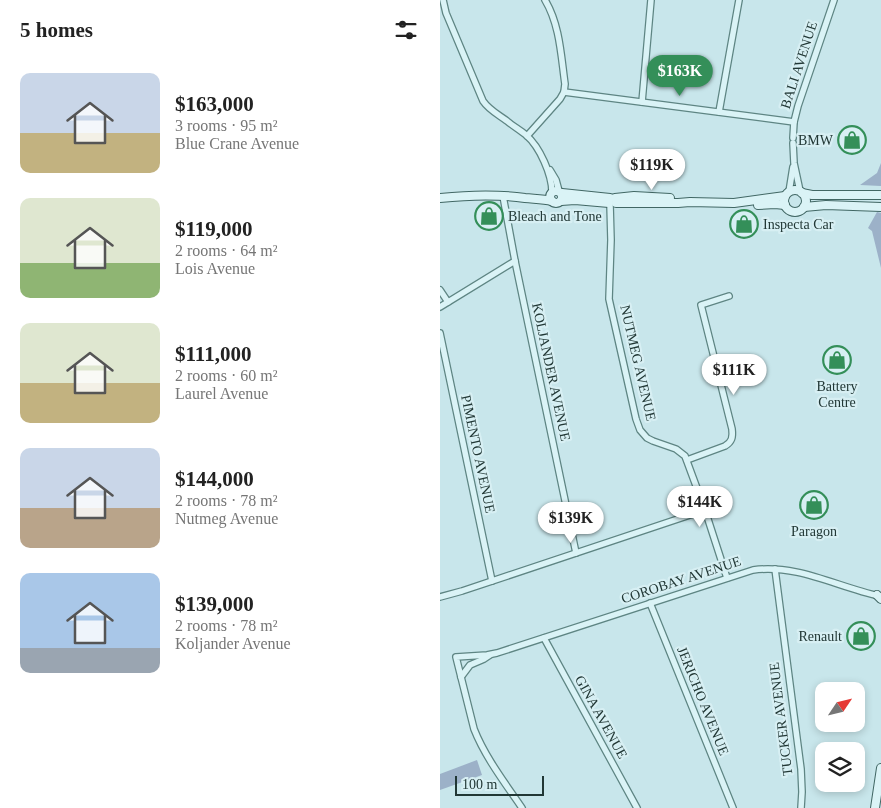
<!DOCTYPE html>
<html lang="en">
<head>
<meta charset="utf-8">
<style>
	:root { --surface:#fff; --page:#f6f6f6; --text:#222; --muted:#767676; --accent:#348f59 }
	body { margin:0; font-family:"Times New Roman",serif; background:var(--page); color:var(--text); height:100vh; display:flex; flex-direction:column; font-size:19px; white-space:nowrap }
	* { box-sizing:border-box; margin:0 }
	p { font-size:16px; color:var(--muted) }
	.icon { flex:none; width:28px; height:28px; fill:none; stroke:currentColor; stroke-width:2; stroke-linecap:round; stroke-linejoin:round }
	.map { position:relative; flex:1; overflow:hidden }
	.side { display:flex; flex-direction:column; background:var(--surface); width:440px }
	.side>* { flex:none }
	.needle { width:32px; rotate:55deg }
	.buttons { position:absolute; left:375px; top:682px; display:grid; gap:10px }
	.buttons a { display:grid; place-items:center; width:50px; height:50px; border-radius:10px; background:var(--surface); box-shadow:0 2px 8px #0003; font-size:25px }
	.scale { position:absolute; left:15px; bottom:12px; width:89px; box-sizing:border-box; padding-left:5px; border:2px solid #213735; border-top:0; font-size:14px; line-height:18px; white-space:nowrap; color:#213735; -webkit-text-stroke:4px #d7eff3; paint-order:stroke }
	.price { position:absolute; translate:-50% -42px; padding:0 11px; border-radius:18px; background:#fff; color:#222; font-size:16px; line-height:32px; filter:drop-shadow(0 1px 2px #0008) }
	.price::after { content:''; position:absolute; left:50%; top:30px; width:15px; height:11px; margin-left:-8px; background:inherit; clip-path:polygon(0 0,100% 0,50% 100%) }
	.price.on { background:var(--accent); color:#fff }
	ul { padding:0; list-style:none }
	li { display:flex; align-items:center; gap:15px; height:125px; padding:0 20px }
	li span { display:grid; place-items:center; flex:none; width:140px; height:100px; border-radius:10px; color:#555 }
	li>.icon { margin-inline-start:auto }
	span .icon { width:60px; height:60px; fill:#fffc; stroke-width:1 }
	li b { font-size:21px }
	h2 { display:flex; justify-content:space-between; align-items:center; height:60px; padding:0 20px; font-size:21px }
	main { display:flex; flex:1; min-height:0 }
	.map>svg:first-child { display:block }
	.green { fill:#9cb1c8 }
	.lines { fill:none; stroke-linecap:round; stroke-linejoin:round }
	.street-casing { stroke:#5e8583; stroke-width:8 }
	.secondary-casing { stroke:#416764; stroke-width:10 }
	.street { stroke:#daf3f6; stroke-width:5.5 }
	.secondary { stroke:#daf3f6; stroke-width:8 }
	.labels { text-anchor:middle; dominant-baseline:central; stroke-width:4.5; stroke-linejoin:round; paint-order:stroke }
	.street-label { font-size:14px; fill:#213735; stroke:#d7eff3 }
	.poi-label { font-size:14px; fill:#213735; stroke:#d7eff3; text-anchor:end }
</style>
</head>
<body>
<main>
<section class="side">
<h2>5 homes<svg class="icon" aria-label="filters" viewBox="0 0 24 24"><path d="M4 7h16M4 17h16"/><circle cx="9" cy="7" r="2"/><circle cx="15" cy="17" r="2"/></svg></h2>
<ul>
<li><span style="background:linear-gradient(#c9d6e8 60%,#c2b280 0)"><svg class="icon" aria-label="home" viewBox="0 0 24 24"><path d="M3 11l9-7 9 7M6 9v11h12V9"/></svg></span><div><b>$163,000</b><p>3 rooms · 95 m²</p><p>Blue Crane Avenue</p></div></li>
<li><span style="background:linear-gradient(#dfe7d0 65%,#8fb573 0)"><svg class="icon" aria-label="home" viewBox="0 0 24 24"><path d="M3 11l9-7 9 7M6 9v11h12V9"/></svg></span><div><b>$119,000</b><p>2 rooms · 64 m²</p><p>Lois Avenue</p></div></li>
<li><span style="background:linear-gradient(#dfe7d0 60%,#c2b280 0)"><svg class="icon" aria-label="home" viewBox="0 0 24 24"><path d="M3 11l9-7 9 7M6 9v11h12V9"/></svg></span><div><b>$111,000</b><p>2 rooms · 60 m²</p><p>Laurel Avenue</p></div></li>
<li><span style="background:linear-gradient(#c9d6e8 60%,#b9a48a 0)"><svg class="icon" aria-label="home" viewBox="0 0 24 24"><path d="M3 11l9-7 9 7M6 9v11h12V9"/></svg></span><div><b>$144,000</b><p>2 rooms · 78 m²</p><p>Nutmeg Avenue</p></div></li>
<li><span style="background:linear-gradient(#a9c7e8 75%,#9aa5b1 0)"><svg class="icon" aria-label="home" viewBox="0 0 24 24"><path d="M3 11l9-7 9 7M6 9v11h12V9"/></svg></span><div><b>$139,000</b><p>2 rooms · 78 m²</p><p>Koljander Avenue</p></div></li>
</ul>
</section>
<div class="map">
<svg width="441" height="808" viewBox="0 0 441 808">
	<rect width="100%" height="100%" fill="#c8e6eb"/>
	<g class="green">
		<path d="M441,163V186L420,185L437,173Z"/>
		<path d="M437,212L441,213V268L432,231L428,228Z"/>
		<path d="M37,760L42,775L0,790V774Z"/>
	</g>
	<g class="lines">
		<defs>
			<g id="street">
				<path d="M3,0L6,13L43,101C49,110 59,115 67,121C73,126 80,130 86,135C100,147 112,175 112,192"/>
				<path d="M124,92L354,122"/>
				<path d="M202,102L211,0"/>
				<path d="M279,112L299,0"/>
				<path d="M87,136L120,99L124,92L125,84C121,56 120,25 105,0"/>
				<path d="M353,138L354,122L358,106L394,0"/>
				<path d="M353,143L354,163L360,191"/>
				<path d="M110,170L116,180L119,191"/>
				<path d="M349,192L353,167"/>
				<path d="M63,196L75,261L136,553"/>
				<path d="M170,204L171,240L169,299L196,419L200,430L207,438L213,441L236,449L245,456L265,510L287,578"/>
				<path d="M0,290L8,302"/>
				<path d="M0,307L75,261"/>
				<path d="M0,333L52,581"/>
				<path d="M247,460L285,446C292,442 293,437 292,429L261,305L289,296"/>
				<path d="M335,569L361,769L362,792L361,808"/>
				<path d="M0,597L22,591L265,510"/>
				<path d="M210,603L293,808"/>
				<path d="M104,638L197,808"/>
				<path d="M21,677L30,665L44,659L50,655"/>
				<path d="M82,808C65,783 45,757 34,729L16,657L47,655L57,653L313,570C358,564 397,587 439,596"/>
			</g>
			<g id="secondary">
				<circle cx="355" cy="201" r="11"/>
				<circle cx="116" cy="197" r="6"/>
				<path d="M122,193L170,198"/>
				<path d="M362,193L372,195H441"/>
				<path d="M0,198C28,195 57,194 85,198C95,199 103,199 112,201"/>
				<path d="M175,198L194,196L230,198"/>
				<path d="M121,201L135,200L169,203"/>
				<path d="M176,203H238L250,202L294,203L345,196"/>
				<path d="M318,205L335,204L345,205"/>
				<path d="M364,207L386,205L441,207"/>
				<path d="M437,595L441,599"/>
				<path d="M435,808L441,768"/>
			</g>
		</defs>
		<use href="#street" class="street-casing"/>
		<use href="#secondary" class="secondary-casing"/>
		<use href="#street" class="street"/>
		<use href="#secondary" class="secondary"/>
	</g>
	<defs>
		<symbol id="shop-ring" viewBox="-11 -11 22 22"><circle r="9.5" fill="#d7eff3" stroke="#348f59" stroke-width="1.5"/><path d="M-5-2.5h2.3a2.7 3.5 0 0 1 5.4 0H5L5.5 6h-11ZM-1.5-2.5h3a1.5 2.3 0 0 0-3 0Z" fill="#348f59"/></symbol>
	</defs>
	<g fill-rule="evenodd">
		<use href="#shop-ring" x="396" y="124" width="32" height="32"/>
		<use href="#shop-ring" x="33" y="200" width="32" height="32"/>
		<use href="#shop-ring" x="288" y="208" width="32" height="32"/>
		<use href="#shop-ring" x="381" y="344" width="32" height="32"/>
		<use href="#shop-ring" x="358" y="489" width="32" height="32"/>
		<use href="#shop-ring" x="405" y="620" width="32" height="32"/>
	</g>
	<g class="labels">
		<g class="street-label">
			<text transform="translate(359 65) rotate(-72)">BALI AVENUE</text>
			<text transform="translate(198 363) rotate(77)">NUTMEG AVENUE</text>
			<text transform="translate(111 372) rotate(78)">KOLJANDER AVENUE</text>
			<text transform="translate(38 454) rotate(78)">PIMENTO AVENUE</text>
			<text transform="translate(241 580) rotate(-18)">COROBAY AVENUE</text>
			<text transform="translate(263 701) rotate(68)">JERICHO AVENUE</text>
			<text transform="translate(161 717) rotate(61)">GINA AVENUE</text>
			<text transform="translate(341 719) rotate(-97)">TUCKER AVENUE</text>
		</g>
		<g class="poi-label">
			<text x="393" y="140">BMW</text>
			<text x="68" y="216" text-anchor="start">Bleach and Tone</text>
			<text x="323" y="224" text-anchor="start">Inspecta Car</text>
			<text x="397" y="386" text-anchor="middle">Battery<tspan x="397" dy="16">Centre</tspan></text>
			<text x="374" y="531" text-anchor="middle">Paragon</text>
			<text x="402" y="636">Renault</text>
		</g>
	</g>
</svg>
<div class="buttons">
<a><svg class="needle" viewBox="-14 -14 28 28"><path d="M0-13l5 13h-10z" fill="#e53935"/><path d="M0 13l5-13h-10z" fill="#767676"/></svg></a>
<a><svg class="icon" aria-label="layers" viewBox="0 0 24 24"><path d="M12 4l9 5-9 5-9-5zM3 14l9 5 9-5"/></svg></a>
</div>
<div class="scale">100 m</div>
<b class="price on" style="left:240px;top:97px">$163K</b>
<b class="price" style="left:212px;top:191px">$119K</b>
<b class="price" style="left:294px;top:396px">$111K</b>
<b class="price" style="left:260px;top:528px">$144K</b>
<b class="price" style="left:131px;top:544px">$139K</b>
</div>
</main>
</body>
</html>
